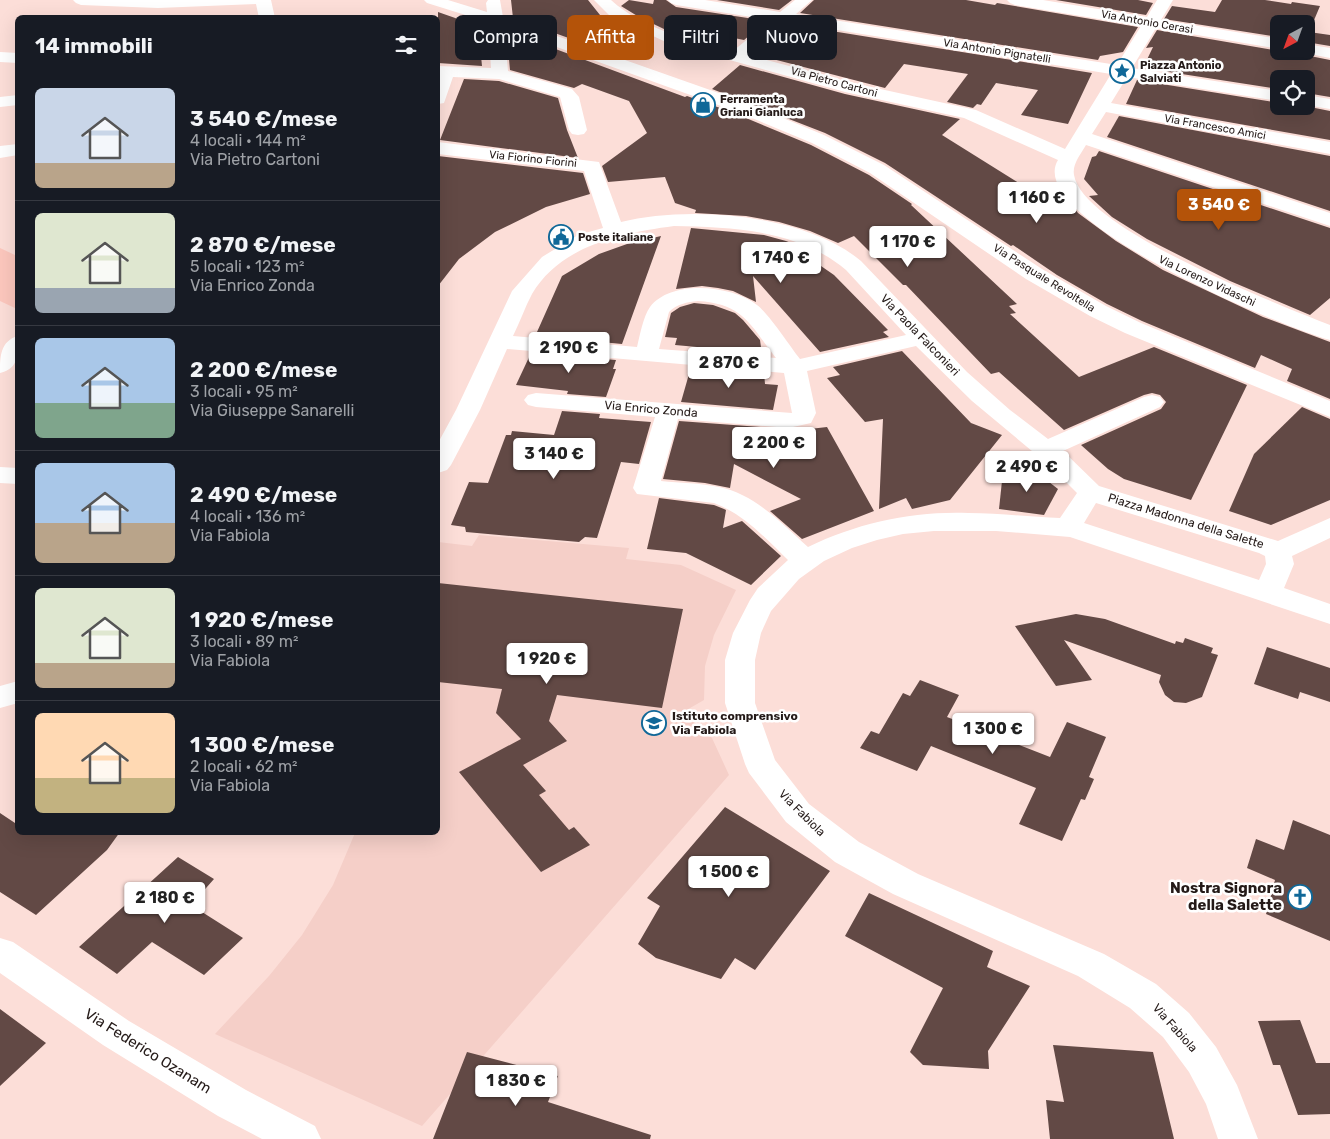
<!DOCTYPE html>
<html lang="it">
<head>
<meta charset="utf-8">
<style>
	:root { --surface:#171b24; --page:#242831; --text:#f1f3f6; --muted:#9ea1a6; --line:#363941; --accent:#b45309 }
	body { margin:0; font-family:Rubik,sans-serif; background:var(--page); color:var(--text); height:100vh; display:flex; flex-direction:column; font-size:19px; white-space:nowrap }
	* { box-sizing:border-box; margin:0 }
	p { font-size:16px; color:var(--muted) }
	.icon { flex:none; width:28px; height:28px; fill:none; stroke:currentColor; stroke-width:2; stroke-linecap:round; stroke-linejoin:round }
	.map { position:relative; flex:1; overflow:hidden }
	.drawer { position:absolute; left:15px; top:15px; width:425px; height:820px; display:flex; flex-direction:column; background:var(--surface); border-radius:8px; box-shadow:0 5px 20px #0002 }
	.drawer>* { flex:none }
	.guide { position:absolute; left:455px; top:15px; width:475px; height:45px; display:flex; gap:10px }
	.needle { width:32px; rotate:221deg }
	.buttons { position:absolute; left:1270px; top:15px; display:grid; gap:10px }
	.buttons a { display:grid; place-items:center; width:45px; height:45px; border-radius:8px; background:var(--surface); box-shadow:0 5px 20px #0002; font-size:25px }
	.price { position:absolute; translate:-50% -42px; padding:0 11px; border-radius:5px; background:#fff; color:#222; font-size:16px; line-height:32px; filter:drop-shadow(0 1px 2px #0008) }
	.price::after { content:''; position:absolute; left:50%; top:30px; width:15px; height:11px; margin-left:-8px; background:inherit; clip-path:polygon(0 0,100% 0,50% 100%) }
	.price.on { background:var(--accent); color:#fff }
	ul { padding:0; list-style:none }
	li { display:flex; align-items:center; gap:15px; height:125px; padding:0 20px }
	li+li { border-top:1px solid var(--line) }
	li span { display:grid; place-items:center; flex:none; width:140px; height:100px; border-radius:8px; color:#555 }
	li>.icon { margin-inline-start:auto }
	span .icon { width:60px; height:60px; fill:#fffc; stroke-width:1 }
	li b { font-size:21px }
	h2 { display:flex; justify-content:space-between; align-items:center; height:60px; padding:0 20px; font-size:21px }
	.pill { padding:0 18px; border-radius:8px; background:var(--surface); box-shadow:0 5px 20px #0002; font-size:18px; line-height:45px }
	.pill.on { background:var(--accent); color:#fff }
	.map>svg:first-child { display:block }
	.built { fill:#f5cfc8 }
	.green { fill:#fcc7bd }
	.building { fill:#624945 }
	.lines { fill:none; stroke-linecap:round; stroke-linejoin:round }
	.minor { fill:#fff; fill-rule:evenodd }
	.labels { text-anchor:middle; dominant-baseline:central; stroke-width:5; stroke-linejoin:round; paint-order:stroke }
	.far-street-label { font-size:11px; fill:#241a18; stroke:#fff }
	.far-poi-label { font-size:11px; font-weight:bold; fill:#241a18; stroke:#fff; text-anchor:start }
	.street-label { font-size:12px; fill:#241a18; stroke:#fff }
	.poi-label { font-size:12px; font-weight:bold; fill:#241a18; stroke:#fff; text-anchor:start }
	.near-poi-label { font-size:15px; font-weight:bold; fill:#241a18; stroke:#fff; text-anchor:end }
	.near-street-label { font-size:15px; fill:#241a18; stroke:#fff }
</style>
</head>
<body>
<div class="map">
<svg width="1330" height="1139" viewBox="0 0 1330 1139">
	<rect width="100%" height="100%" fill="#fcded8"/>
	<path class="built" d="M479,535L629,548L626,559L681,565L736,590L714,635L705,666L704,700L683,712L712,738L729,775L422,1126L215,1034L269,976L302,935L333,885L355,833L438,832V542L472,546Z"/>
	<path class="green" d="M0,248L17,256V309L0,301Z"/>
	<g class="building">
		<path d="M511,0H588L604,20L608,17L650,37L613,54L513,18Z"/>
		<path d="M629,0L653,4L654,0H666L676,7L767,21L744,40L674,26L666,30L639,17L621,6Z"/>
		<path d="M717,0H792L779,10Z"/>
		<path d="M814,0H966L995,5L997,3L1138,27L1123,52L1100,56L1098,60L800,13Z"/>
		<path d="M1056,0H1138L1153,3L1146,15Z"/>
		<path d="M1222,0H1265L1291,4L1292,2L1320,6L1309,32L1330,35V46L1306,42V24H1279V37L1164,19L1172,6L1215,12Z"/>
		<path d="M438,12L478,26L482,66L438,63Z"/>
		<path d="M788,24L1092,73L1068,124L1021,115L1038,90L996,83L981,105L977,104L973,108L947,102L968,74L904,64L885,88L753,54Z"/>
		<path d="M1157,30L1279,51H1297L1300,54L1330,60V97L1306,93V79H1279V89L1143,68L1153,47L1146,48Z"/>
		<path d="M542,44L685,97L687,96L734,113L811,145L869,175L912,204L911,205L1017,304L1009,306L1016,313L1010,314L1079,377L1154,347L1247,385L1191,500L1124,479L1108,469L1081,445L1161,409L1166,402L1160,395L1152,393L1144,395L1064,430L999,372L991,374L906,285H903L854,236L838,243L810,231L779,222L746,216L695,213L696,210L675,203L665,177L608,182L602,166L647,133L629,101L582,84L574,88L510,70L509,59Z"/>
		<path d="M740,65L845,94L960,119L942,135L1051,203L1068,200L1078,213L1116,241L1163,270L1263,317L1330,342V399L1287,381L1292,369L1261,355L1255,368L1142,321L1107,304L1057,275L1013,245L1011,246L885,163L825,133L712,89Z"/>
		<path d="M464,79L499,81L558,98L567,130L578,158L440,140Z"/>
		<path d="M1137,80L1279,103V106H1305L1330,111V140L1126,104Z"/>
		<path d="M1119,116L1330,156V211L1107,137Z"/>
		<path d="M1099,151L1330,228V298L1310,315L1230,281L1147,239L1112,217L1089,196L1098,195L1084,179L1092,157L1096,156Z"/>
		<path d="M438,156L583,173L590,194L546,207L495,232L459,259L438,286Z"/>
		<path d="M691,228L764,235L786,241L817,253L808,257L834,275L888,330L883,332L889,337L820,352L753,276L756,302L733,291L718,288L702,286L676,289Z"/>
		<path d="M661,236L622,344L538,336L540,332H537L562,276L599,254L627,244Z"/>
		<path d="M694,303L713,305L735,313L743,320L760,340L762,355L696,350L697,347L675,345L677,338L665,337L671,313L680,307Z"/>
		<path d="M902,351L971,423L1002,435L950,500L912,509L906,498L879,509L883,419L865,422L827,378L840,375L833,367Z"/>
		<path d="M531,353L616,360L613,369H616L606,397L567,394L568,391L516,385Z"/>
		<path d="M691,367L764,373L765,384L778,385L773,410L681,402Z"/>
		<path d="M1302,407L1330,419V500L1271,525L1229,511L1254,454Z"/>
		<path d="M562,411L600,414L599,418L651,422L639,464L621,462L597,538L585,537L579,542L466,532L465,527L451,525L469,482L488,483L506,435H511L512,431L554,435Z"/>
		<path d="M679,421L801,430L827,427L874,511L802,539L770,511L801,499L734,464L730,488L705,483L663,479Z"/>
		<path d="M1031,468L1058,489L1044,515L999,509L1002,481Z"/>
		<path d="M659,498L714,505L724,509L726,510L723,528L742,521L781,556L751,585L686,553L647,549Z"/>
		<path d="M438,583L683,609L662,708L557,695L549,721L567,741L523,765L546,791L539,795L569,830L574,827L590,845L541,872L459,772L521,739L496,713L502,689L438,682Z"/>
		<path d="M1076,614L1105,619L1175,644L1176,641L1183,643L1185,638L1213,648L1211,653L1218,655L1202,697L1186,703L1174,702L1165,695L1159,682L1161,675L1064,640L1092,680L1056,686L1015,626Z"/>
		<path d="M1267,647L1330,668V702L1300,692L1298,699L1254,684Z"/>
		<path d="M920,680L959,695L947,717L1050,757L1067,722L1106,737L1089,777L1094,779L1085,800L1081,799L1062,841L1019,824L1036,788L931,746L917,771L860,748L871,731L879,734L903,693L910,696Z"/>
		<path d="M725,807L830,871L755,970L735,958L721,979L656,958L638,944L660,906L647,898Z"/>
		<path d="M0,813L18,825V832H120L107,850L36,915L0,892Z"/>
		<path d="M1293,820L1330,835V941L1266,914L1275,880L1247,868L1256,839L1284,850Z"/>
		<path d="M178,857L214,879L191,905L243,938L204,975L152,942L117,974L79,947Z"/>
		<path d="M869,893L993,951L987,967L1030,986L988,1051L989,1069L923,1065L910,1052L943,988L845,936Z"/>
		<path d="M0,1009L46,1043L0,1086Z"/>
		<path d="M1300,1020L1316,1063H1330V1114L1298,1115L1280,1065H1273L1258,1021Z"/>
		<path d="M1053,1045L1153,1052L1174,1139H1050L1046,1100L1064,1102Z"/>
		<path d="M467,1052L558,1076L548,1102L651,1135L650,1139H433Z"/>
	</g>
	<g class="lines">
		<g class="minor">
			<path d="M73,0H271L275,18H259L256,4L158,8L81,5L76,3Z"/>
			<path d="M424,0H448L487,12L486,3L488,0H500L503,17L747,103L824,135L884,165L1042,269L1106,306L1141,323L1330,401V417L1125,333L1090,316L1026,279L870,173L812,143L735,111L504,28L508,71L572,89L579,97L587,130L584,134L578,135L572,134L569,130L560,97L499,79L453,77L444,103L438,104V66L491,68L488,22L427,3Z"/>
			<path d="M594,0H611C644,30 691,40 733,51L771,20L676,5L671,3L668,0H705L780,12L795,0H812L796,14L1117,65L1141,26L1015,5L1010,3L1007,0H1043L1147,17L1157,0H1173L1161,20L1279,39V49L1156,28L1132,68L1279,91V101L1127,77L1111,103L1330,142V154L1106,112L1092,134L1330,213V226L1086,145C1081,154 1072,164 1074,175C1083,229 1280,305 1330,325V340C1286,329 1022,219 1058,160L964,118L845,92L668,43L610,16ZM787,22L1111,74L1065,149L976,110L853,83L748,55Z"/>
			<path d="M1306,44L1330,48V58L1300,52L1299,51H1306Z"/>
			<path d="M0,52L18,53V63L0,62Z"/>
			<path d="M18,95V105L0,107V97Z"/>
			<path d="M1306,95L1330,99V109L1306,105Z"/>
			<path d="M438,142L599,162L621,222C690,205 805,214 861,261L967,372L1010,410L1048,439L1144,397L1152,395L1160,397L1164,402L1160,407L1063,451L1099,486L1278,541L1330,518V538L1292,556L1294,564L1284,588L1330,604V624L1070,537L996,531H934L903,534L877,540L852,548L824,561L799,579L771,611L761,633L755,660V703L775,760L809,804L859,842L918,874L1104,954L1156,984L1189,1013L1216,1047L1237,1085L1258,1139H1218L1206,1104L1189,1072L1163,1037L1130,1008L1078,976L893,894L835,862L786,822L749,773L745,764L725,703V660L733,633L750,600L758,588L788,560C766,539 744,514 714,503L637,494L633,488L655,417L536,407L528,405L524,400L528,395L536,393L792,413L784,373L507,349L480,410L451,465L447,470L438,473V443L456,410L512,291L542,257L578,235L603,228L584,171L438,154ZM674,226C732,227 799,230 846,270L906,335L800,359C789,345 769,314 757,305C732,285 671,279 650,307C643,317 640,335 637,347L513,336C520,322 525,307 532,294C561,245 622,233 674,226ZM698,301C744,304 750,325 776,358L659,349L669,312C677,304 687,302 698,301ZM916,346L972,401L1050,466L1077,493L1060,518C1030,517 999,513 968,513C912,511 858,523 808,547C782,524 755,494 719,487C700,483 680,483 661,481L678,419L777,427H793L811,423L816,413L807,371ZM1096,503L1259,553L1265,556L1266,564L1259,580L1084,523Z"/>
			<path d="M18,144V155L0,158V146Z"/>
			<path d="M18,336C18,353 20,368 0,373C0,357 0,341 18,336Z"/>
			<path d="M0,467L18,468V484L0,483Z"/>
			<path d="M18,681V703L0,708V686Z"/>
			<path d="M0,938L13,942L129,1021L246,1090L315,1126L321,1139H262L218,1116L103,1045L0,973Z"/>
		</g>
	</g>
	<defs>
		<symbol id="sight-ring" viewBox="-11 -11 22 22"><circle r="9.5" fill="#fff" stroke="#106898" stroke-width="1.5"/><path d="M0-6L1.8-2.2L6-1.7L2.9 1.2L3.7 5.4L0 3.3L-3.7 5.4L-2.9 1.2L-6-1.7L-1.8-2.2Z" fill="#106898"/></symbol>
		<symbol id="shop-ring" viewBox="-11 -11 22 22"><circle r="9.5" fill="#fff" stroke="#106898" stroke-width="1.5"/><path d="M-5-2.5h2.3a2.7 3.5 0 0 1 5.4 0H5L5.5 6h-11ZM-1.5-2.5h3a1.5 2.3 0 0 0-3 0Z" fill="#106898"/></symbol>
		<symbol id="civic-ring" viewBox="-11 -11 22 22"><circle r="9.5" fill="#fff" stroke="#106898" stroke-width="1.5"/><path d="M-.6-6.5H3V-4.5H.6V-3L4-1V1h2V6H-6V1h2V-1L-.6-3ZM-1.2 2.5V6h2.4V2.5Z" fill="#106898"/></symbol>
		<symbol id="school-ring" viewBox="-11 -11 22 22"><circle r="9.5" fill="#fff" stroke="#106898" stroke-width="1.5"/><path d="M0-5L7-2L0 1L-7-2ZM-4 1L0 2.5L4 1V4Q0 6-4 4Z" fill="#106898"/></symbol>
		<symbol id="church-ring" viewBox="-11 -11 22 22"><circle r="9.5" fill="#fff" stroke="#106898" stroke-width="1.5"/><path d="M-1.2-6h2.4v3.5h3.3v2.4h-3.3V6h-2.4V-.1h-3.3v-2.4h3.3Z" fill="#106898"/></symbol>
	</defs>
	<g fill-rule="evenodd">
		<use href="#sight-ring" x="1108" y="57" width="28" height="28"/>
		<use href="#shop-ring" x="689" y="91" width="28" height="28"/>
		<use href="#civic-ring" x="547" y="223" width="28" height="28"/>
		<use href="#school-ring" x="640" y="709" width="28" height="28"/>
		<use href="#church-ring" x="1286" y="883" width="28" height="28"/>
	</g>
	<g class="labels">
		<g class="far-street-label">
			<text transform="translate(1147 22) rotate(10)">Via Antonio Cerasi</text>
			<text transform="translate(997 51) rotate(9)">Via Antonio Pignatelli</text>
			<text transform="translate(834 82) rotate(15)">Via Pietro Cartoni</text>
			<text transform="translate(1215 127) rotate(10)">Via Francesco Amici</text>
			<text transform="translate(533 159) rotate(6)">Via Fiorino Fiorini</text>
			<text transform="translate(1044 278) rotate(32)">Via Pasquale Revoltella</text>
			<text transform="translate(1207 281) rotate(25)">Via Lorenzo Vidaschi</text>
		</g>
		<g class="far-poi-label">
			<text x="1140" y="65">Piazza Antonio<tspan x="1140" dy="13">Salviati</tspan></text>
			<text x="720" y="99">Ferramenta<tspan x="720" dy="13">Griani Gianluca</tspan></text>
			<text x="578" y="237">Poste italiane</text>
		</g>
		<g class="street-label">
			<text transform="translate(920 335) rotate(46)">Via Paola Falconieri</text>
			<text transform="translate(651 409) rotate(5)">Via Enrico Zonda</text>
			<text transform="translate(1186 521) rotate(17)">Piazza Madonna della Salette</text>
			<text transform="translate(802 813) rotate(45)">Via Fabiola</text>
			<text transform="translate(1175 1028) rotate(48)">Via Fabiola</text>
		</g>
		<g class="poi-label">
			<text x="672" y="716">Istituto comprensivo<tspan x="672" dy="14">Via Fabiola</tspan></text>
		</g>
		<g class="near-poi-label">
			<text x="1282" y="888">Nostra Signora<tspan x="1282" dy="17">della Salette</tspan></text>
		</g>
		<g class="near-street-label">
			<text transform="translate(148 1051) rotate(32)">Via Federico Ozanam</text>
		</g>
	</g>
</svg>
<div class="buttons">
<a><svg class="needle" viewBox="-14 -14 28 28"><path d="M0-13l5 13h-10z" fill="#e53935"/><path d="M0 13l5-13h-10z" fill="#9ea1a6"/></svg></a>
<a><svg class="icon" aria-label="locate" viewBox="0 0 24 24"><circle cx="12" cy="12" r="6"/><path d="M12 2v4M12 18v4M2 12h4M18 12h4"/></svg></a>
</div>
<b class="price" style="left:1037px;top:224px">1 160 €</b>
<b class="price on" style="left:1219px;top:231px">3 540 €</b>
<b class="price" style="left:908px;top:268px">1 170 €</b>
<b class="price" style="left:781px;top:284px">1 740 €</b>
<b class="price" style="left:569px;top:374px">2 190 €</b>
<b class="price" style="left:729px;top:389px">2 870 €</b>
<b class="price" style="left:774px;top:469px">2 200 €</b>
<b class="price" style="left:554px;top:480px">3 140 €</b>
<b class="price" style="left:1027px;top:493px">2 490 €</b>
<b class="price" style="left:547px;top:685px">1 920 €</b>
<b class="price" style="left:993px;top:755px">1 300 €</b>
<b class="price" style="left:729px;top:898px">1 500 €</b>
<b class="price" style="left:165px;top:924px">2 180 €</b>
<b class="price" style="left:516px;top:1107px">1 830 €</b>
<div class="guide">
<a class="pill">Compra</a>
<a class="pill on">Affitta</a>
<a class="pill">Filtri</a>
<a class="pill">Nuovo</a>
</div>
<section class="drawer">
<h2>14 immobili<svg class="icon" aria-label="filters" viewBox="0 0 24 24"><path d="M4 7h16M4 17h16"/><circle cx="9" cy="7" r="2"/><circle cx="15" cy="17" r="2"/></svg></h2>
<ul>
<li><span style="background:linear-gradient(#c9d6e8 75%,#b9a48a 0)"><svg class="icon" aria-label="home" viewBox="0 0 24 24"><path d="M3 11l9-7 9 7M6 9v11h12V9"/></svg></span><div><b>3 540 €/mese</b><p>4 locali · 144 m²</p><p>Via Pietro Cartoni</p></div></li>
<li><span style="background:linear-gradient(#dfe7d0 75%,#9aa5b1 0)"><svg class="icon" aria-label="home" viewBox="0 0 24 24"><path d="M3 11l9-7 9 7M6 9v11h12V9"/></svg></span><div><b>2 870 €/mese</b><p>5 locali · 123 m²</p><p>Via Enrico Zonda</p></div></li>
<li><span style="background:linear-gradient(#a9c7e8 65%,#7fa58c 0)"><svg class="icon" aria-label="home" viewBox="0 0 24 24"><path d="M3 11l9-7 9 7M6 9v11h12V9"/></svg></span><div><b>2 200 €/mese</b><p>3 locali · 95 m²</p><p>Via Giuseppe Sanarelli</p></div></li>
<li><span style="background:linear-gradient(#a9c7e8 60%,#b9a48a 0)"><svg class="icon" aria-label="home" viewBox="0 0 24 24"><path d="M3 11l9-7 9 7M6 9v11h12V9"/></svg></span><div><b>2 490 €/mese</b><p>4 locali · 136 m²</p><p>Via Fabiola</p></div></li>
<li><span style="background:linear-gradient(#dfe7d0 75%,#b9a48a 0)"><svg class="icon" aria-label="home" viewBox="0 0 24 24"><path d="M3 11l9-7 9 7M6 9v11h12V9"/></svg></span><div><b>1 920 €/mese</b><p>3 locali · 89 m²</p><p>Via Fabiola</p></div></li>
<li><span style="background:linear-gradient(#ffd9b3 65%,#c2b280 0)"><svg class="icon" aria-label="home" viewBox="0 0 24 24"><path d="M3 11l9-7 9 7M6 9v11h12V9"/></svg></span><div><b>1 300 €/mese</b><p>2 locali · 62 m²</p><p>Via Fabiola</p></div></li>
</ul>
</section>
</div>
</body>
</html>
